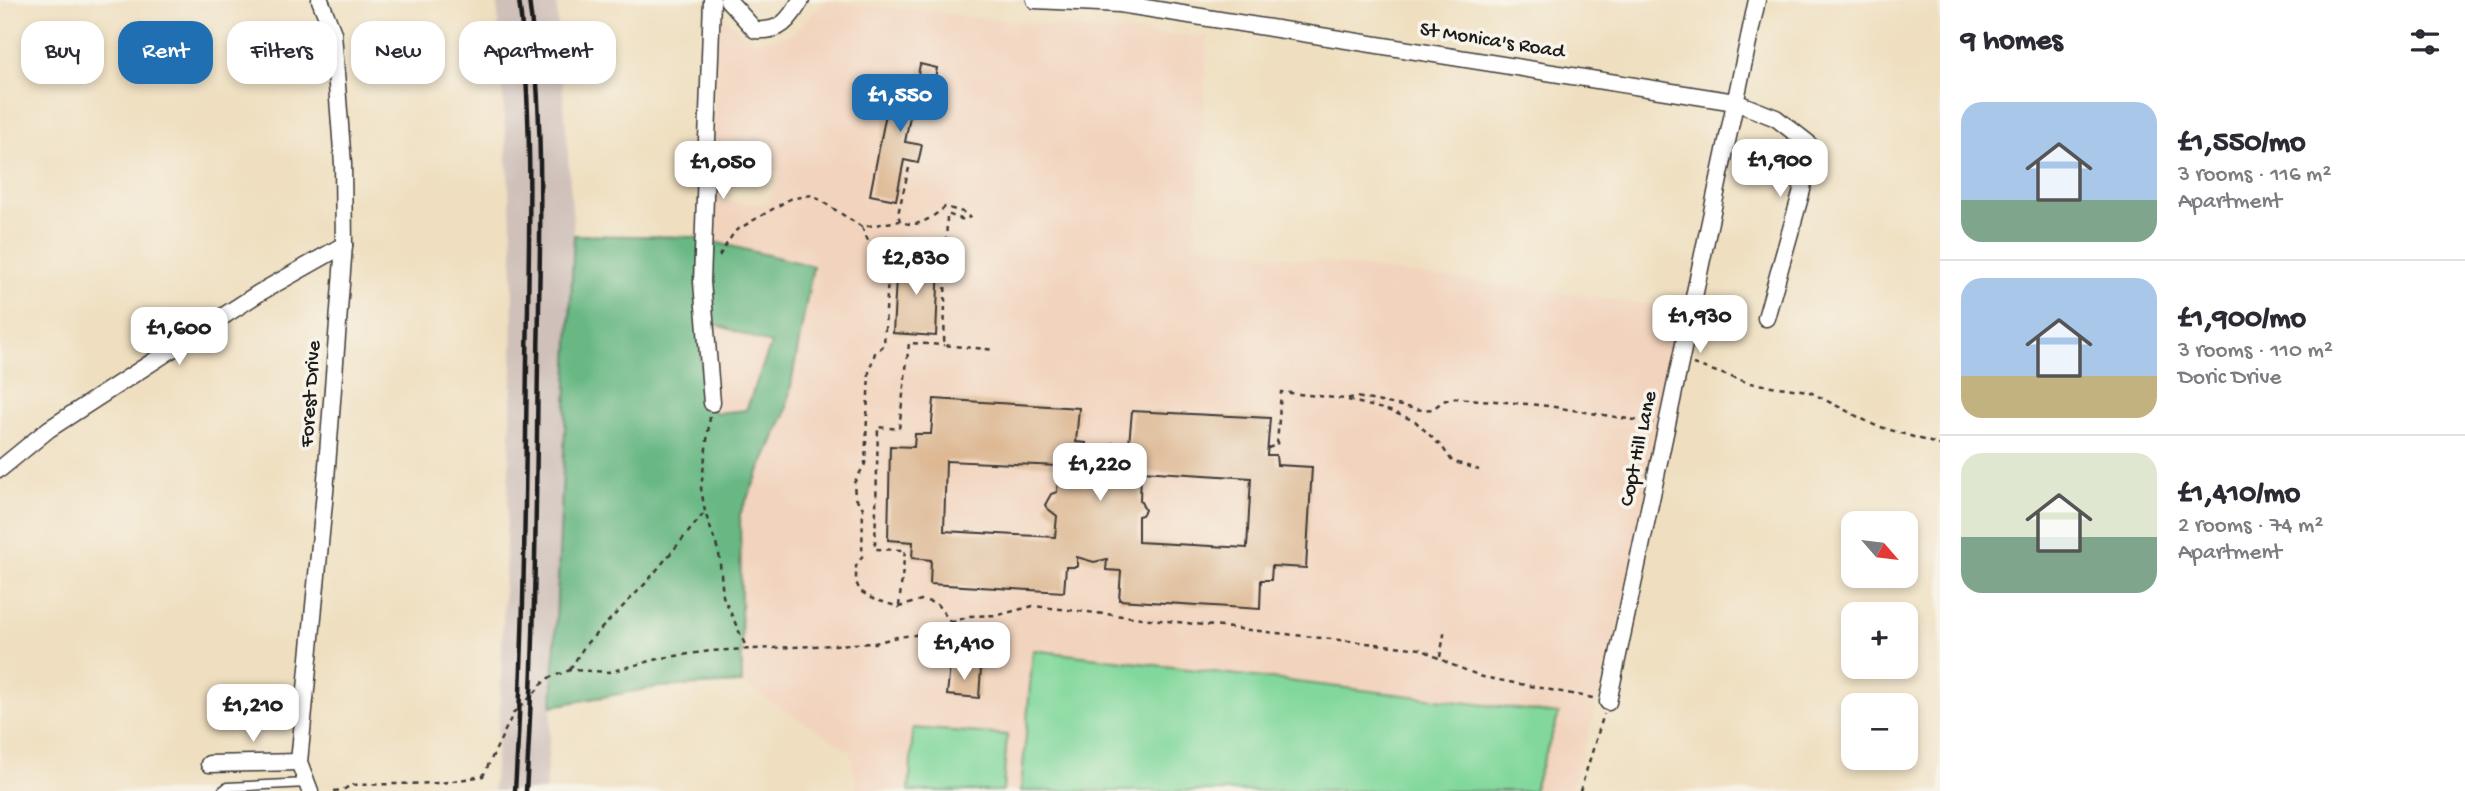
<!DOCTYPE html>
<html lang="en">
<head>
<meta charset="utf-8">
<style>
	:root { --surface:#fff; --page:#f7f7f7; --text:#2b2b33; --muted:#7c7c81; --line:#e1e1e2; --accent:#1f6fb2 }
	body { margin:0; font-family:"Gochi Hand",sans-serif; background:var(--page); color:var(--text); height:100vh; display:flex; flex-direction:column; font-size:26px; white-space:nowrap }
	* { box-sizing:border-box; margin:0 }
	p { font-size:23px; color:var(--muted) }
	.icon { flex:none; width:38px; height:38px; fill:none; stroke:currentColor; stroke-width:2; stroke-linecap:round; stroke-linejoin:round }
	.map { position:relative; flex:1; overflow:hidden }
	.sheet { display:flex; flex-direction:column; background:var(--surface); width:525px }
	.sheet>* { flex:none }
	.banner { position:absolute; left:21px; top:21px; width:665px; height:63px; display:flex; gap:14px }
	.needle { width:46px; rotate:118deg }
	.fabs { position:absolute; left:1841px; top:511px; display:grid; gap:14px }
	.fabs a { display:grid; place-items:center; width:77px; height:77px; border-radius:14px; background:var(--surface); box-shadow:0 4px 10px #0003; font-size:35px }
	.price { position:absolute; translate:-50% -60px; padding:0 16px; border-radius:14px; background:#fff; color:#222; font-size:23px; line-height:46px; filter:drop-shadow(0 2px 4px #0008) }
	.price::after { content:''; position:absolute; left:50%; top:42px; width:21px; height:16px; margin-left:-10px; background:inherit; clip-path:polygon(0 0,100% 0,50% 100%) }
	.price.selected { background:var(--accent); color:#fff }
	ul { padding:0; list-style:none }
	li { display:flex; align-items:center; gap:21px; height:175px; padding:0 21px }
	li+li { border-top:2px solid var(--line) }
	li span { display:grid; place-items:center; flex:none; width:196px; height:140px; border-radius:21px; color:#555 }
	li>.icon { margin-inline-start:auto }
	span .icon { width:84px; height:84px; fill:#fffc; stroke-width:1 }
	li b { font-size:30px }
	h2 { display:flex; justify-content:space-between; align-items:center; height:84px; padding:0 21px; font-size:30px }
	.pill { padding:0 24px; border-radius:21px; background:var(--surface); box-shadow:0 4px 10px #0003; font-size:24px; line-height:63px }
	.pill.selected { background:var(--accent); color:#fff }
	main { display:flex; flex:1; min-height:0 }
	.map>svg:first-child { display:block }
	.built { fill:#f2d4be }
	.industrial { fill:#cfc0ba }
	.green { fill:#82d89c; stroke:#4f7a5c; stroke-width:2 }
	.forest { fill:#69b884; stroke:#426a50; stroke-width:2; fill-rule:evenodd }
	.building { fill:#ddb893; fill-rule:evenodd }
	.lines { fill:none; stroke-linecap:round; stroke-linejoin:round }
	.service-casing { stroke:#3c3935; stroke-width:11 }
	.minor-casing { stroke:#3c3935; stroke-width:19 }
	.path { stroke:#3c3935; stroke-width:2.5; stroke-dasharray:5 5; stroke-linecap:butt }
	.service { stroke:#fff; stroke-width:8 }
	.minor { stroke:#fff; stroke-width:16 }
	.rail { stroke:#1c1c1c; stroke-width:4.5 }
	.labels { text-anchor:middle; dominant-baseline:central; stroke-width:7; stroke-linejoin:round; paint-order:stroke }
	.street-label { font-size:21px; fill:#1c1c1c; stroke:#f7f3e8 }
</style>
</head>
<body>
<main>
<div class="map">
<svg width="1940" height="791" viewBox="0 0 1940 791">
	<rect width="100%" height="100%" fill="#f7f3e8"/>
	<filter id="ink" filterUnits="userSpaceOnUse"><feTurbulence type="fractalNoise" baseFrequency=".0143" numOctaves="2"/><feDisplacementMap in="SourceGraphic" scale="14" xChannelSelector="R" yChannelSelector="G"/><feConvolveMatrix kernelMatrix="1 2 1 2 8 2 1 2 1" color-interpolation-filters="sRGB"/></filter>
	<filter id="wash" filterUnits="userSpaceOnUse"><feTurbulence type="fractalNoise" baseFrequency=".00686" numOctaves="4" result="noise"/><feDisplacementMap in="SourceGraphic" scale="28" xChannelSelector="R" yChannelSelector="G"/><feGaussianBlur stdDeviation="1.57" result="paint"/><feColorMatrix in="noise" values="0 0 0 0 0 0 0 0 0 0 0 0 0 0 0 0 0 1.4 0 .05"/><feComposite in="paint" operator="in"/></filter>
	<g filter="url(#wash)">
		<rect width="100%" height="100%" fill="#efdfc0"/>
		<path class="built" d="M825,1L1109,31L1208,37L1195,245L1682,309L1614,648L1571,791H857L850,751L742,683L701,412L694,237L714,199L766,205L782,172L713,160L717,13L756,42L792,34Z"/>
		<path class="industrial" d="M497,0H556L574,235L552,706L545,791H493L500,704L512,385L513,252Z"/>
		<g class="green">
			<path d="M1033,650L1559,714L1533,791H1021Z"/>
			<path d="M913,728L1007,735L1003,791H909Z"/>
		</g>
		<path class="forest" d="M574,235L694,237L813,266L786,412L740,514L742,683L658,687L552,706ZM698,318L771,344L746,410L716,413L704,403Z"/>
		<g id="blocks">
			<g class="building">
				<path d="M920,64L937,68L929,109L912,106L905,142L922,145L918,163L904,160L896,200L870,195L891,88L915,92Z"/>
				<path d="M897,259L939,261L936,336L893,333Z"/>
				<path d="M934,399L1079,408L1076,442L1086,443L1085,459L1099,456L1111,458L1113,443L1129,444L1132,411L1270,418L1267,455H1276L1277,465L1312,467L1306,568L1272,566L1271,580H1261L1260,609L1119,600L1121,571L1106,570L1107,559L1094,562L1077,557V567H1066L1064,592L930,584L931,560L912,558L913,542L888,540L890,446L914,447L915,434H931ZM946,461L1059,466L1057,492L1051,494L1045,505L1047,508L1057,516L1055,537L944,531ZM1141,471L1251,478L1247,548L1138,542V516L1142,515L1145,510L1140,500Z"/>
				<path d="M950,666L981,668L979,698L947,695Z"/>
			</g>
		</g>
	</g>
	<g filter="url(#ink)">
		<use href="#blocks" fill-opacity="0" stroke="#3c3935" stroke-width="2"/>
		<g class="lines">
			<defs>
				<path id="service" d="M222,791L227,787L307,783"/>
				<g id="minor">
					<path d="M728,0L755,30C781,32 788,21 801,0"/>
					<path d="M1035,0L1120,4L1735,102L1776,118L1808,143L1802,190L1766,318"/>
					<path d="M712,403L702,282L712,0"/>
					<path d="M0,469L49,429L259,293L344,245"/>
					<path d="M1608,702L1757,0"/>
					<path d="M209,764L299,762"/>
					<path d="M310,791L299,762L325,492L344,245L343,164L333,33L320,0"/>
				</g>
			</defs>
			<use href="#service" class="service-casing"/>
			<use href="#minor" class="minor-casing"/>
			<g class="path">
				<path d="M909,168L898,214L900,221C916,230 933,217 945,207L966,213L970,217L964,220L947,214L944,345L995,350"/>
				<path d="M862,227C868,243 874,252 889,260L884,345L875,353L869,371L865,464L854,483L855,497L863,508L862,557L856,566V582L860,591L873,599L899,607L921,600L936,603C950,621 965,640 967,663"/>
				<path d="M719,256L735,231L790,199L812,195L862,227L900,221"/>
				<path d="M1693,364L1749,383L1808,391L1874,425L1940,445"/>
				<path d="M1348,400L1390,411L1415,421L1443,448L1452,461L1479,470"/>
				<path d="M710,417L701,488L705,512L719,553L723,596L747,649"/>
				<path d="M1268,448L1277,445L1281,392L1345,399L1356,397L1422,410L1433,409L1443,401L1454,398L1495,401L1548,406L1653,423"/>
				<path d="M899,606L905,550L875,549L878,427L899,429L909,343L944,345"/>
				<path d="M1440,657L1445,629"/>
				<path d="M570,669L586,644L645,584L705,512"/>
				<path d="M334,791L343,790L351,785L441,783L483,776L514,712L532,696L546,679L570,670L609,672L662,658L710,651L875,643L897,637L915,635L970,616L999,615L1033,606L1421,649L1450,664L1483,677L1593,698"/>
				<path d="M1580,791L1604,714"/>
			</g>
			<use href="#service" class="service"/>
			<use href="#minor" class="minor"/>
			<g class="rail">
				<path d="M515,791C524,648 525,504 527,361C529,240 534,120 519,0"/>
				<path d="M526,791C535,648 536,504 538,361C540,240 545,120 529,0"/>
			</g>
		</g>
	</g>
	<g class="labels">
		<g class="street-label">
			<text transform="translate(1492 42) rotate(9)">St Monica's Road</text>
			<text transform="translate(312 394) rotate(-86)">Forest Drive</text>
			<text transform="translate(1640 449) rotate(-78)">Copt Hill Lane</text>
		</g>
	</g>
</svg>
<div class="fabs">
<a><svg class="needle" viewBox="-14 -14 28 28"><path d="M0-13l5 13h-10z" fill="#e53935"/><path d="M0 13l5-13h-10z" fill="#7c7c81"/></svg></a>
<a>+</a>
<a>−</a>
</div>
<b class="price selected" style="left:900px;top:134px">£1,550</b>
<b class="price" style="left:1780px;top:199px">£1,900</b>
<b class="price" style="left:723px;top:201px">£1,050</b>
<b class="price" style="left:916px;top:297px">£2,830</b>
<b class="price" style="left:1700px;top:355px">£1,930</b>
<b class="price" style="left:179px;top:367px">£1,600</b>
<b class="price" style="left:1100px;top:503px">£1,220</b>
<b class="price" style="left:964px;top:682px">£1,410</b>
<b class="price" style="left:253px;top:744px">£1,210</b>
<div class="banner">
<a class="pill">Buy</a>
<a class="pill selected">Rent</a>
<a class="pill">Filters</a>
<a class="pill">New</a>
<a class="pill">Apartment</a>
</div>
</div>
<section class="sheet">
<h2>9 homes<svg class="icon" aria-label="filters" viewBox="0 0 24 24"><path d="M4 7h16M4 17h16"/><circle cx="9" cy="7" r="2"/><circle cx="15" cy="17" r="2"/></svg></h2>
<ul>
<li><span style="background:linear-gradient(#a9c7e8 70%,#7fa58c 0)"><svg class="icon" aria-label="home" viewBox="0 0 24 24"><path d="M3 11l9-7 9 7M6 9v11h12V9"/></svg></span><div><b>£1,550/mo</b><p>3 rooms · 116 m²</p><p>Apartment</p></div></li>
<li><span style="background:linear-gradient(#a9c7e8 70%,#c2b280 0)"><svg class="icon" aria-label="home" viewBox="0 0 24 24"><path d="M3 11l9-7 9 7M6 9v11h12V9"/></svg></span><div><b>£1,900/mo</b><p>3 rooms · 110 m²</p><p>Doric Drive</p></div></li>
<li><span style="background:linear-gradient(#dfe7d0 60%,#7fa58c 0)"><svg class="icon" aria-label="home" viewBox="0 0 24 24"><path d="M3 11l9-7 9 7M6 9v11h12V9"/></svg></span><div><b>£1,410/mo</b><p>2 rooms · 74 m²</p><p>Apartment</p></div></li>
</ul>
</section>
</main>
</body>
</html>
